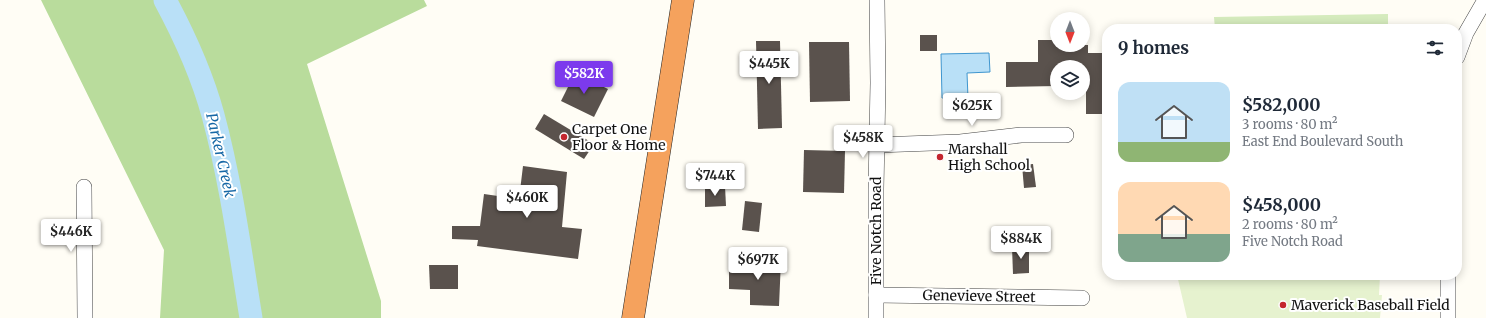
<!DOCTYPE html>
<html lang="en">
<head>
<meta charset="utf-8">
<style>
	:root { --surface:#fff; --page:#f6f6f7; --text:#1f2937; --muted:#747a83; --accent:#7c3aed }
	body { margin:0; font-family:Merriweather,serif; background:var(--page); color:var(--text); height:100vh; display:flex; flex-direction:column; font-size:15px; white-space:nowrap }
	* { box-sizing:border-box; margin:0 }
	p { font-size:13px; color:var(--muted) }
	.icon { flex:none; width:22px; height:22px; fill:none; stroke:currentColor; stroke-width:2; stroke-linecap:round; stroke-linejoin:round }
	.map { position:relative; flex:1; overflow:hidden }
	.drawer { position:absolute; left:1102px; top:24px; width:360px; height:256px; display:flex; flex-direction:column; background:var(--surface); border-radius:16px; box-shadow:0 2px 10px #0003 }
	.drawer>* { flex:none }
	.needle { width:26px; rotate:180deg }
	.controls { position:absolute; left:1050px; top:12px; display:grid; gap:8px }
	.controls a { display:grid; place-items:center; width:40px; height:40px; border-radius:50%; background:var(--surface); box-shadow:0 2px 10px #0003; font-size:20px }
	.price { position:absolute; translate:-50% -34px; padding:0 9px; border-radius:4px; background:#fff; color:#222; font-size:13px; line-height:26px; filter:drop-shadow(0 1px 2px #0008) }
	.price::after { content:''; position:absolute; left:50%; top:24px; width:12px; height:9px; margin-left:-6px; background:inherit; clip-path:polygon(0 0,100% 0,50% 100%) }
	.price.active { background:var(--accent); color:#fff }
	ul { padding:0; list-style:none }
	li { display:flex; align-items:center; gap:12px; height:100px; padding:0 16px }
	li span { display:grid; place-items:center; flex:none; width:112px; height:80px; border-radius:12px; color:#555 }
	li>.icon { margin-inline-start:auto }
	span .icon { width:48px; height:48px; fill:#fffc; stroke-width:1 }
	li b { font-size:17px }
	h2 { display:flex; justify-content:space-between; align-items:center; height:48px; padding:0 16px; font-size:17px }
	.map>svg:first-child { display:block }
	.green { fill:#d5ebbd }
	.forest { fill:#b9dc9c }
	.pitch { fill:#e6f2cf }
	.water { fill:#b9e0f7; stroke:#3f96cf }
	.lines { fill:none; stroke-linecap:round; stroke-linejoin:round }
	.river { stroke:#b9e0f7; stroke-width:23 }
	.building { fill:#5a524d }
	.minor-casing { stroke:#444; stroke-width:16 }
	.highway-casing { stroke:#222; stroke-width:23 }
	.minor { stroke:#fff; stroke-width:15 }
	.highway { stroke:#f5a25d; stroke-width:22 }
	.poi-dot { fill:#c4262e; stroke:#fff; stroke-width:1.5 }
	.labels { text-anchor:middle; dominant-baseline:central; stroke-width:4; stroke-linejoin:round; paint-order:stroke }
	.poi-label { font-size:14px; fill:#111; stroke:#fff; text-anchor:start }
	.street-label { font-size:14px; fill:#111; stroke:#fff }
	.water-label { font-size:15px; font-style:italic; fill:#1768a6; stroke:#fff }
</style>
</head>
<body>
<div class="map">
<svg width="1486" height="318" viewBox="0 0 1486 318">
	<rect width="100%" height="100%" fill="#fffdf5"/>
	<path class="green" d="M1388,14V29H1215L1214,17Z"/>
	<path class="forest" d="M41,0H424L427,6L307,64L381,301V318H160L164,250Z"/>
	<path class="pitch" d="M1177,275H1380L1379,295H1382L1380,318H1187Z"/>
	<path class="water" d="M989,53L990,72L967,73L968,98H942L941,54Z"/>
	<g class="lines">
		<path class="river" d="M165,0C185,37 202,75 213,115C231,182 240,250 251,318"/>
	</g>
	<g class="building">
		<rect x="920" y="35" width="17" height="16"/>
		<path d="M1038,40H1057V45H1088V53H1107V114H1086V86H1083V67H1057V86L1006,87V62H1038Z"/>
		<path d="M756,41H780L782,128L758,129Z"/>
		<path d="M809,42H849L850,101L810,102Z"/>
		<path d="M575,73L608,89L594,117L561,101Z"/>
		<path d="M544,114L594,144L584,159L535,129Z"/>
		<path d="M804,150L845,151L844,193L803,192Z"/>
		<path d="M1033,164L1036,187L1024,188L1022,165Z"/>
		<path d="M523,166L567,172L562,227L582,229L578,259L477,246L478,240L452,239V226H480L484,194L519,199Z"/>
		<path d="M725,186L726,206L705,207V187Z"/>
		<path d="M745,201L762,203L759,232L742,230Z"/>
		<path d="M1029,246V273L1013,274L1012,247Z"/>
		<path d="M739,259L781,260L779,306L750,305V290L729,289V270H738Z"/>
		<path d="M429,265H458V289H430Z"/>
	</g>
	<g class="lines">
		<defs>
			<g id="minor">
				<path d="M1457,57L1466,33L1485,0"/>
				<path d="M877,145L960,142L1021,135H1066"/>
				<path d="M84,187L85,318"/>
				<path d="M876,295L1082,298"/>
				<path d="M876,318V189L878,83L877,0"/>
				<path d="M1448,318V275"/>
			</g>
			<path id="highway" d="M633,318L683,0"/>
		</defs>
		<use href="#minor" class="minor-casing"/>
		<use href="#highway" class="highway-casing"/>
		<use href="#minor" class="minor"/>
		<use href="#highway" class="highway"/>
	</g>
	<g class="poi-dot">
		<circle cx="564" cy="137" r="4"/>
		<circle cx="940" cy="157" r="4"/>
		<circle cx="1283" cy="305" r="4"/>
	</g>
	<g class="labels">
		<g class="poi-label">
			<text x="572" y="129">Carpet One<tspan x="572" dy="16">Floor &amp; Home</tspan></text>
			<text x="948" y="149">Marshall<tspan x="948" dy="16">High School</tspan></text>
			<text x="1291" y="305">Maverick Baseball Field</text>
		</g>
		<g class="street-label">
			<text transform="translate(876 231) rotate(-90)">Five Notch Road</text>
			<text transform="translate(979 296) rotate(1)">Genevieve Street</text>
		</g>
		<g class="water-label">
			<text transform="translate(221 155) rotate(77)">Parker Creek</text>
		</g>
	</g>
</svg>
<div class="controls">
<a><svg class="needle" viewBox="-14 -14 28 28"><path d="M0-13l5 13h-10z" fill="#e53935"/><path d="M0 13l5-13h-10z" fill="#747a83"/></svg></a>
<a><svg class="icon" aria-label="layers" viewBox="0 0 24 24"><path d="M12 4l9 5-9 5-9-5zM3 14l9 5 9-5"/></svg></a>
</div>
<b class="price" style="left:769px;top:85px">$445K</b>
<b class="price active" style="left:584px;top:95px">$582K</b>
<b class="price" style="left:972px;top:127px">$625K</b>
<b class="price" style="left:863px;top:159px">$458K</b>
<b class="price" style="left:715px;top:197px">$744K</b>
<b class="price" style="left:527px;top:219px">$460K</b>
<b class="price" style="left:71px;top:253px">$446K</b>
<b class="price" style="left:1021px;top:260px">$884K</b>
<b class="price" style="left:758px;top:281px">$697K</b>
<section class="drawer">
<h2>9 homes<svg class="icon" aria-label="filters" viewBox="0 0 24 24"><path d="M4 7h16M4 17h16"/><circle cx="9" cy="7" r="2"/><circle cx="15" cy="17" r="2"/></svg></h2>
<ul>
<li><span style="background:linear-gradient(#bfe0f5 75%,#8fb573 0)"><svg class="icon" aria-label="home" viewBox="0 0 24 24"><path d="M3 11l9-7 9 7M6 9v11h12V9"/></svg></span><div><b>$582,000</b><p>3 rooms · 80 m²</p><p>East End Boulevard South</p></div></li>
<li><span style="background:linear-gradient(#ffd9b3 65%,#7fa58c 0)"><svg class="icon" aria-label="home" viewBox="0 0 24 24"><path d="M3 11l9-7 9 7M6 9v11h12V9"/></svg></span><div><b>$458,000</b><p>2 rooms · 80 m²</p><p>Five Notch Road</p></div></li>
</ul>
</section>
</div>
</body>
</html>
